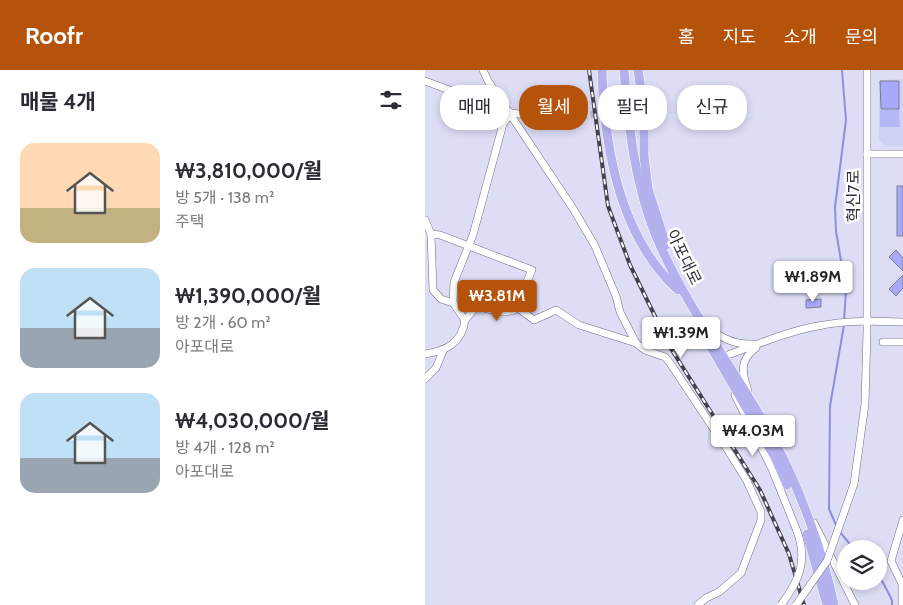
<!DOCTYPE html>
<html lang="ko">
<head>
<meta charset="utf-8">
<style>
	:root { --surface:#fff; --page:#f2f2f3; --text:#2b2b33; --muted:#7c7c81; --accent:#b45309 }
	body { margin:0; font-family:Cabin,"Noto Sans KR",sans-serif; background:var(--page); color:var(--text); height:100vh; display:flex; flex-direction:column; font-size:19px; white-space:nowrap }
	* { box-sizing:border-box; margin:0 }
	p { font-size:16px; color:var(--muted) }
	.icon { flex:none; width:28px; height:28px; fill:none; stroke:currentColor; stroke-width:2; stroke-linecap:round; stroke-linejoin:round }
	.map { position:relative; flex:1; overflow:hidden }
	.drawer { display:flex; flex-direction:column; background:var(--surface); width:425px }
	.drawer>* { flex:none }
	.hud { position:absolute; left:15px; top:15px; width:388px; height:45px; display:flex; gap:10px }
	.buttons { position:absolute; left:412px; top:470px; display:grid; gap:10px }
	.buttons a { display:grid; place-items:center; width:50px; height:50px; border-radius:50%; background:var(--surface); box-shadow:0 2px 8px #0003; font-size:25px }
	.price { position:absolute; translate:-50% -42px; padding:0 11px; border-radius:5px; background:#fff; color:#222; font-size:16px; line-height:32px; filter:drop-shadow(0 1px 2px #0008) }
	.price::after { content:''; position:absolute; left:50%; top:30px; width:15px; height:11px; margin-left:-8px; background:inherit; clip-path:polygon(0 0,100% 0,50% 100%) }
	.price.on { background:var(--accent); color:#fff }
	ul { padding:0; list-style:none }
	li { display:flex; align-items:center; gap:15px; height:125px; padding:0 20px }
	li span { display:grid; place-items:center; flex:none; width:140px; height:100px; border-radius:15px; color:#555 }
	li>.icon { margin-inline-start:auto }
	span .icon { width:60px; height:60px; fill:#fffc; stroke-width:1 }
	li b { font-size:21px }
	h2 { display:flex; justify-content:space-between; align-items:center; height:60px; padding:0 20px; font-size:21px }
	.tag { padding:0 18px; border-radius:20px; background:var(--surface); box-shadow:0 2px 8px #0003; font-size:18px; line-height:45px }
	.tag.on { background:var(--accent); color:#fff }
	header { display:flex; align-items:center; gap:30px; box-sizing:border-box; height:70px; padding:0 25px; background:var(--accent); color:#fff }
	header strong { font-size:24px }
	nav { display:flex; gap:28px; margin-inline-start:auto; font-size:18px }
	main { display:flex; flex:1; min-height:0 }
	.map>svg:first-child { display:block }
	.built { fill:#d0d2f1 }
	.green { fill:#b5b7f6 }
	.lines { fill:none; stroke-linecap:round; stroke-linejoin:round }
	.stream { stroke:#8e8ee0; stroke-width:2 }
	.building { fill:#a8a8fd; stroke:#7b7c92 }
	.minor-tunnel { stroke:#bbbcd1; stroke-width:7; stroke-dasharray:7 3.5; stroke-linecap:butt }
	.minor-casing { stroke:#6c6d82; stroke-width:8 }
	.major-casing { stroke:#fff; stroke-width:10 }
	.minor { stroke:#fff; stroke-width:7 }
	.major { stroke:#b4b2ee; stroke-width:9 }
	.rail-casing { stroke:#43434f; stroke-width:4 }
	.rail { stroke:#fff; stroke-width:2; stroke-dasharray:5.5; stroke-linecap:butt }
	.minor-bridge-casing { stroke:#6c6d82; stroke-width:8; stroke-linecap:butt }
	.minor-bridge { stroke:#fff; stroke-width:7 }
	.labels { text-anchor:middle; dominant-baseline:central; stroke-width:5; stroke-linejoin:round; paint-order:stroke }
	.street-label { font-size:16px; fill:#32323c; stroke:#fff }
</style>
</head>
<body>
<header>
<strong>Roofr</strong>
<nav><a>홈</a><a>지도</a><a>소개</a><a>문의</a></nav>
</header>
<main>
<section class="drawer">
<h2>매물 4개<svg class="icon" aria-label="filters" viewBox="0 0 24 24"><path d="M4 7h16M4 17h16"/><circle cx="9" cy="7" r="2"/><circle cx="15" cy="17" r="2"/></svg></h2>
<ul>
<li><span style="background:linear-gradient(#ffd9b3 65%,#c2b280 0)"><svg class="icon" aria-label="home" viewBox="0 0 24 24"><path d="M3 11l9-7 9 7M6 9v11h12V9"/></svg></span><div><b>₩3,810,000/월</b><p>방 5개 · 138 m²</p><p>주택</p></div></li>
<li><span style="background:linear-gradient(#bfe0f5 60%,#9aa5b1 0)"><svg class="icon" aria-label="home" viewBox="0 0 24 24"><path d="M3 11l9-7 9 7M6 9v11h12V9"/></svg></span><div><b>₩1,390,000/월</b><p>방 2개 · 60 m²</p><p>아포대로</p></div></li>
<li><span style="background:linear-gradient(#bfe0f5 65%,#9aa5b1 0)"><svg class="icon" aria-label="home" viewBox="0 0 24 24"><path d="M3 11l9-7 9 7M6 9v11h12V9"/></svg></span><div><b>₩4,030,000/월</b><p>방 4개 · 128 m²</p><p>아포대로</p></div></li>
</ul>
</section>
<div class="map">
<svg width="478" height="535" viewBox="0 0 478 535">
	<rect width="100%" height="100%" fill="#dddef6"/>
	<path class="built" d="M478,9V76H460L454,70V10Z"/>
	<path class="green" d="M474,39L475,57H455V40Z"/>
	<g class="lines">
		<g class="stream">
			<path d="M417,0L421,50L410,137L411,161L421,221L419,250"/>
			<path d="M411,455L404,439L405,336L419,255"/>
			<path d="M414,461L429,479"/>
			<path d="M454,505L467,530V535"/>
		</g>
	</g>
	<g class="building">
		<path d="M455,11H474V39H456Z"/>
		<rect x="472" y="116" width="6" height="50"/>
		<path d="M471,180L478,188V201L464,187Z"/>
		<path d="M478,205V218L471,226L464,219Z"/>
		<path d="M396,229V237L381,238V230Z"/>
	</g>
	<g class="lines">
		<g class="minor-tunnel">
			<path d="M184,43L206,40"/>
			<path d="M155,46L172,44"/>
		</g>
		<defs>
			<g id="minor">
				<path d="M58,0L63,11L149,140L170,176L191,226L195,242L211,273L220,280L240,287L245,293L302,379L322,411L336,442V450L316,503L294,522L281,528L273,535"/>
				<path d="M0,11L86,43L117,47L155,46"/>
				<path d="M206,40L219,39"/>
				<path d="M442,84H478"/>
				<path d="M0,150L6,164L8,220L16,229L28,233"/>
				<path d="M6,164L15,165L107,200L95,227L93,238L109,250L131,240L154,255L211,273"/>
				<path d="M40,250L52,236C65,240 81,246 93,238"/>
				<path d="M280,256C295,267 309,275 327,274"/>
				<path d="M458,272H478"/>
				<path d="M0,284C21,281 37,273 40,250L28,233L29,212L48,165L78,54L86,43"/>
				<path d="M294,288C327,277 359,262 393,256C421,250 450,251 478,252"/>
				<path d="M0,309L11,298L18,281"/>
				<path d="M323,321C317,303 314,290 331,278"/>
				<path d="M310,325L347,399L372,461"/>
				<path d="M429,414L440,334L442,261V0"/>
				<path d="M389,453L430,535"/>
				<path d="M477,535V514L466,491L478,450"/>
			</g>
			<g id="major">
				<path d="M177,0C179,76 194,166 253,220"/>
				<path d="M199,0C204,57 209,112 231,166C261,238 311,300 348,369C374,416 398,482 409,535"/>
				<path d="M213,0L219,39V86L223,119L241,175"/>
				<path d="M283,272L350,387L362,415"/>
				<path d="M382,464L402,535"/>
			</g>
		</defs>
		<use href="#minor" class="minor-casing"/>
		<use href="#major" class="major-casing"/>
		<use href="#minor" class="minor"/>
		<use href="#major" class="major"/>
		<defs>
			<path id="rail" d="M164,0L183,136L205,195L245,277L335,420L364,484L379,535"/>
		</defs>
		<use href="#rail" class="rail-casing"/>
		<use href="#rail" class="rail"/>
		<defs>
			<g id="minor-bridge">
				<path d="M356,535C374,511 383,491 372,461"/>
				<path d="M371,535L402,491L429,414"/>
			</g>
		</defs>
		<use href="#minor-bridge" class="minor-bridge-casing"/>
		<use href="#minor-bridge" class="minor-bridge"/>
	</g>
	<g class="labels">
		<g class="street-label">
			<text transform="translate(428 126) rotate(-90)">혁신7로</text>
			<text transform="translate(259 187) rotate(64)">아포대로</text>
		</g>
	</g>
</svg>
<div class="buttons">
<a><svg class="icon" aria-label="layers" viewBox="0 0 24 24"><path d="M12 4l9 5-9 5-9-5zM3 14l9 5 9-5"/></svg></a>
</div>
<b class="price" style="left:388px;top:233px">₩1.89M</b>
<b class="price on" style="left:72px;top:252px">₩3.81M</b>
<b class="price" style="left:256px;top:289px">₩1.39M</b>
<b class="price" style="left:328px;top:387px">₩4.03M</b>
<div class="hud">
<a class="tag">매매</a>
<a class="tag on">월세</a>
<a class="tag">필터</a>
<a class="tag">신규</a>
</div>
</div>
</main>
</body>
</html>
